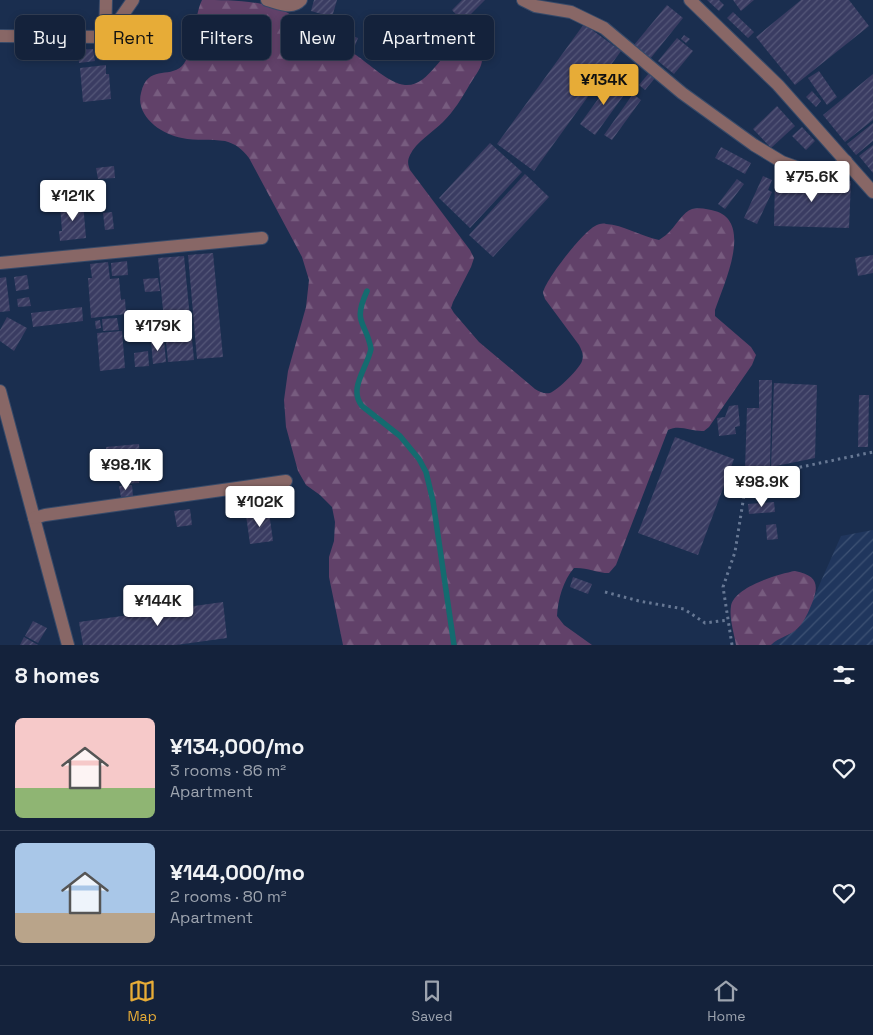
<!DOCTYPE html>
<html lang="en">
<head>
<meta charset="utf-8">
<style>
	:root { --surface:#14223b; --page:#212f46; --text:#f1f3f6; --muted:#9da4af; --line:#333f55; --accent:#e7ac37 }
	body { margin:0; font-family:"Space Grotesk",sans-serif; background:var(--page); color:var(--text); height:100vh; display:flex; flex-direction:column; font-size:19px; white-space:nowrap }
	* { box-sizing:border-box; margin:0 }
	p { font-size:16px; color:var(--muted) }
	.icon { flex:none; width:28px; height:28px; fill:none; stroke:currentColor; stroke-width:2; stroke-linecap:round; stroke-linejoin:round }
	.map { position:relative; height:645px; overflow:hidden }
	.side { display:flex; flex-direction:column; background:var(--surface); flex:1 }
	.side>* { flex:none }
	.banner { position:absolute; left:15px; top:15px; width:500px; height:45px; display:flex; gap:10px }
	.price { position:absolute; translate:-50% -42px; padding:0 11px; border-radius:5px; background:#fff; color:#222; font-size:16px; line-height:32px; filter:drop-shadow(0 1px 2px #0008) }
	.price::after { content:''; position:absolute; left:50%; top:30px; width:15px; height:11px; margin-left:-8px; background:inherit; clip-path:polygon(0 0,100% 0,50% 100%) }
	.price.on { background:var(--accent); color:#111 }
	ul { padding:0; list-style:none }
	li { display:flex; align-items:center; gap:15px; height:125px; padding:0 15px }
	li+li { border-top:1px solid var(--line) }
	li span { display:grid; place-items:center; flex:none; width:140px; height:100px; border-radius:8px; color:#555 }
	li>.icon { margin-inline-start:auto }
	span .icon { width:60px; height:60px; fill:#fffc; stroke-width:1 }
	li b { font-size:21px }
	h2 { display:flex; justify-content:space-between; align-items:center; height:60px; padding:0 15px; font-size:21px }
	.pill { padding:0 18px; border-radius:8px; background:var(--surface); box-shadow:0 2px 8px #0003,0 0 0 1px var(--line); font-size:18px; line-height:45px }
	.pill.on { background:var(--accent); color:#111 }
	.dock { display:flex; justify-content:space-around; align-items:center; height:70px; border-top:1px solid var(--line); background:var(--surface); font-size:14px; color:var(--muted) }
	.dock a { display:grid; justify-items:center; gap:2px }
	.dock .on { color:var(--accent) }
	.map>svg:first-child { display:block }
	.industrial { fill:url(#industrial-furrows) }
	.forest { fill:url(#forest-firs) }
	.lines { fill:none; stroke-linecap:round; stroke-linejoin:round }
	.stream { stroke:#146b6f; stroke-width:5.5 }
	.building { fill:url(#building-hatch) }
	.minor-casing { stroke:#374a69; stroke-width:14 }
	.path { stroke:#677894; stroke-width:3; stroke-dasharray:2.5 4; stroke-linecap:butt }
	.minor { stroke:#886766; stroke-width:12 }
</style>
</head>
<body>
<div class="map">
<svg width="873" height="645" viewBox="0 0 873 645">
	<defs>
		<pattern id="industrial-furrows" width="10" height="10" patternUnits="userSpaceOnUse" patternTransform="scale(1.25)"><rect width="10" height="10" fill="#20365d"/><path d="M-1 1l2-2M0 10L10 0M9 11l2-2" fill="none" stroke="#3f5375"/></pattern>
		<pattern id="forest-firs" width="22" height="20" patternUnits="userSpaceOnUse" patternTransform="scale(1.25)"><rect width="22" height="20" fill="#614169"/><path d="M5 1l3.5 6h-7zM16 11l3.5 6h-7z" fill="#775c7f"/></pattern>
		<pattern id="building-hatch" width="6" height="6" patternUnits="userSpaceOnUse" patternTransform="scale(1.25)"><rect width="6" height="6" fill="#3a3c62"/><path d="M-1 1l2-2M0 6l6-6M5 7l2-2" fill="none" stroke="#555879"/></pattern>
	</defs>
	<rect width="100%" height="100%" fill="#1a2e4f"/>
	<path class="industrial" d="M873,530V645H771L777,639L788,635L799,628L806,615L841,536Z"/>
	<g class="forest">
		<path d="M202,0C228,0 265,0 288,13C297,19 302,28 312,33C326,40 342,47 356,55C368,63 390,84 405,85C430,87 440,50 462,44C465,43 470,44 474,44C489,60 480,68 470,84C462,98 454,111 443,122C433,132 416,142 410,155C407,161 408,165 410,170L470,250L474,258L471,267L453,302L451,308L454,313L479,342L535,389C540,392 544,394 550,393C558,390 580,368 582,361C584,355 582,351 579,345L545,299L543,293C545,280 583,232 595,226C598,224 603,223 606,224C623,225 641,236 659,240C663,237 668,234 671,230C677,224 683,212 692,209C700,207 708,209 715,211C754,222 723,286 715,310V316L751,347L756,355L752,365L709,427L704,431C692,432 680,424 668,430L616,565L609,573C597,573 586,567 574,568C563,581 558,599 557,616L564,625L592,645H343L329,577V557L334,541L335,522L332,507L320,495L306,485L298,471L286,427L284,400L288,371L306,307L309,280L302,257L249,158C242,149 236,144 225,141C211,139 196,141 182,138C162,135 135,116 141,93C148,64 168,79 182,66C193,56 194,16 202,0Z"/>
		<path d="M795,571C820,576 819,587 810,608C807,615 803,623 798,628C790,636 779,637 771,645H736C734,633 729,618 731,606C734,587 778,574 795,571Z"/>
	</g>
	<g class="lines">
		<path class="stream" d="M367,291C352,324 366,321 371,349C367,368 348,389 362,406L400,436L419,459L426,472L433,501L454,645"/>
	</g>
	<g class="building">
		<path d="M314,0H337L332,17L311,11Z"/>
		<path d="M462,0H485L463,22L452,10Z"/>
		<path d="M707,0H719L724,5L719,11Z"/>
		<path d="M733,0H754L741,11Z"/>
		<path d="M801,0H849L869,26L795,85L756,37Z"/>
		<path d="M667,5L683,18L650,59L634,45Z"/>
		<path d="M733,12L754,32L748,38L727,18Z"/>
		<path d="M584,24L621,51L534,171L497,144Z"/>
		<path d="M345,33L358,38L354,48L340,42Z"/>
		<path d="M684,35L690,39L686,43L681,39Z"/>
		<path d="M677,38L693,51L674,74L658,61Z"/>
		<path d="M93,49L95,61L79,63L78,50Z"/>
		<path d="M106,65V74H109L111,99L83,102L80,68Z"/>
		<path d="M819,71L837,97L827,105L808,78Z"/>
		<path d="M649,73L655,78L645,90L639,85Z"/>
		<path d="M873,74V120L845,142L823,115Z"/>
		<path d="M614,77L629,88L595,135L580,124Z"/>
		<path d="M812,91L821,101L816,107L806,97Z"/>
		<path d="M633,94L641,100L612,140L604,135Z"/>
		<path d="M777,106L795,126L771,148L753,129Z"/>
		<path d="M873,123V141L856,155L847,144Z"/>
		<path d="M802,127L815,141L806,150L792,136Z"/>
		<path d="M490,143L522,172L470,228L439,198Z"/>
		<path d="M873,145V173L859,156Z"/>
		<path d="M721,147L751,163L745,174L715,158Z"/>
		<path d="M114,166L115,178L98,179L96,168Z"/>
		<path d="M525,174L549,197L493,257L469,235Z"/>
		<path d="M763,176L772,180L768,190L772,192L757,224L744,218Z"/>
		<path d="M737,179L744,184L725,209L718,204Z"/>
		<path d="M775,179L851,181L849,228L774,226Z"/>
		<path d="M83,203L86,238L60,241L59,231H62L60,205Z"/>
		<path d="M112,212L114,229L105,230L103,213Z"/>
		<path d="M213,253L223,357L197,359L188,255Z"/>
		<path d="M873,255V273L858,276L855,258Z"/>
		<path d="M184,256L194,360L168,362L158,258Z"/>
		<path d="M127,261L128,275L112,276L111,263Z"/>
		<path d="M108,262L110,279L119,278L121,300L125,299L126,314L91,318L88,278H92L90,264Z"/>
		<path d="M27,275L29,289L16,291L14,277Z"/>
		<path d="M6,277L10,311L0,312V278Z"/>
		<path d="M158,278L160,291L145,292L143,279Z"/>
		<path d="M29,297L31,306L18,307L17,299Z"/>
		<path d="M82,307L83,321L33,327L31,313Z"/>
		<path d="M7,317L27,328L14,351L0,341V330Z"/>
		<path d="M117,318L119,330L103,331L102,319Z"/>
		<path d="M100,320L101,328L96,329L95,321Z"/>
		<path d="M122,331L125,368L100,371L97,333Z"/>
		<path d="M164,340L166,362L153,364L151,341Z"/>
		<path d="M148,351L149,366L135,367L134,353Z"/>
		<path d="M759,380H772L770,467L757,470H745L747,408H759Z"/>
		<path d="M774,383L817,385L815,458L771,467Z"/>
		<path d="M859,395H869L868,447H858Z"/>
		<path d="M738,405L740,426L735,427L736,434L719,436L717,418L725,417L729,406Z"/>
		<path d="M675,437L734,459L698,555L638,533Z"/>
		<path d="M139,444L140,457L137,458L139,483L123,484V477L109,479L106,447Z"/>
		<path d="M132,485L133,496L121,497L119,486Z"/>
		<path d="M251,499L252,505L244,506V500Z"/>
		<path d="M774,502L775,512L749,514L748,504Z"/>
		<path d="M190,509L192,525L177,527L174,511Z"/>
		<path d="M269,512L273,541L250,544L246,515Z"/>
		<path d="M776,524L778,539L767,540L766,525Z"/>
		<path d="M573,577L592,584L588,594L570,587Z"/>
		<path d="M223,602L227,638L176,645H83L79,622Z"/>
		<path d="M33,621L47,628L38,643L25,636Z"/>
		<path d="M24,637L38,645H20Z"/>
	</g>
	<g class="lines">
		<defs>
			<g id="minor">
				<path d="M267,0C279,3 292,10 301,0"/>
				<path d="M523,0L535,6L571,12L604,28L682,93L754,145L782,162L813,173L821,174L837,168L846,161"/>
				<path d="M690,0L778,85L873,192"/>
				<path d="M106,26H115L133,0"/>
				<path d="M0,36L105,37L106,0"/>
				<path d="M0,263L262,238"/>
				<path d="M0,391L68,645"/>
				<path d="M34,518L45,515L286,481"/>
			</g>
		</defs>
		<use href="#minor" class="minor-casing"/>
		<g class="path">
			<path d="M605,592L639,601L684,609L705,623L728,620"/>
			<path d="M732,645L723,587L735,552L745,489C748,482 751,479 758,476L873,452"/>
		</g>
		<use href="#minor" class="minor"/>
	</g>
</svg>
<b class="price on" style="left:604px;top:106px">¥134K</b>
<b class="price" style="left:812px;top:203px">¥75.6K</b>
<b class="price" style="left:73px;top:222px">¥121K</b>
<b class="price" style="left:158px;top:352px">¥179K</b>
<b class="price" style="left:126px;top:491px">¥98.1K</b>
<b class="price" style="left:762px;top:508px">¥98.9K</b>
<b class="price" style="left:260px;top:528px">¥102K</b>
<b class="price" style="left:158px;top:627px">¥144K</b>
<div class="banner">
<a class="pill">Buy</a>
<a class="pill on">Rent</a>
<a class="pill">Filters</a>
<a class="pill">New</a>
<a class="pill">Apartment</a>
</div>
</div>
<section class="side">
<h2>8 homes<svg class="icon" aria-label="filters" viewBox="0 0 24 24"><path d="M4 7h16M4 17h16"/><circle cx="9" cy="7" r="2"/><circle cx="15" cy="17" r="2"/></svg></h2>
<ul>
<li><span style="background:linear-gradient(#f6c9c9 70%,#8fb573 0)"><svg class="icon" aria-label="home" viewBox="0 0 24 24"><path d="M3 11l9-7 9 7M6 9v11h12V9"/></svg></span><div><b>¥134,000/mo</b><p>3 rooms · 86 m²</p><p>Apartment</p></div><svg class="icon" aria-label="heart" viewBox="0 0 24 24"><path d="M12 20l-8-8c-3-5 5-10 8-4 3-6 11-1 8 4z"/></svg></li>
<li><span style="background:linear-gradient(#a9c7e8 70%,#b9a48a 0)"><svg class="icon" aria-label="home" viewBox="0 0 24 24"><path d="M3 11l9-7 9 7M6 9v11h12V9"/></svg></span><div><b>¥144,000/mo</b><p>2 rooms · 80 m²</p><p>Apartment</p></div><svg class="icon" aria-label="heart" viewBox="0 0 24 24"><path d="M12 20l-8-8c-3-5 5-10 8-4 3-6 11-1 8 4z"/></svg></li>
</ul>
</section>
<nav class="dock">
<a class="on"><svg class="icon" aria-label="map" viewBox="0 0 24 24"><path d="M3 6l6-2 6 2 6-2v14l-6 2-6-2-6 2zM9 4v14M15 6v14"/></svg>Map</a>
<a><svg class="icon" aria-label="saved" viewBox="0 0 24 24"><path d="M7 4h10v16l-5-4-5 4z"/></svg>Saved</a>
<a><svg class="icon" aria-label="home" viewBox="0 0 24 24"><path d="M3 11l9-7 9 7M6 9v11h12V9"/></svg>Home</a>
</nav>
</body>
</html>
